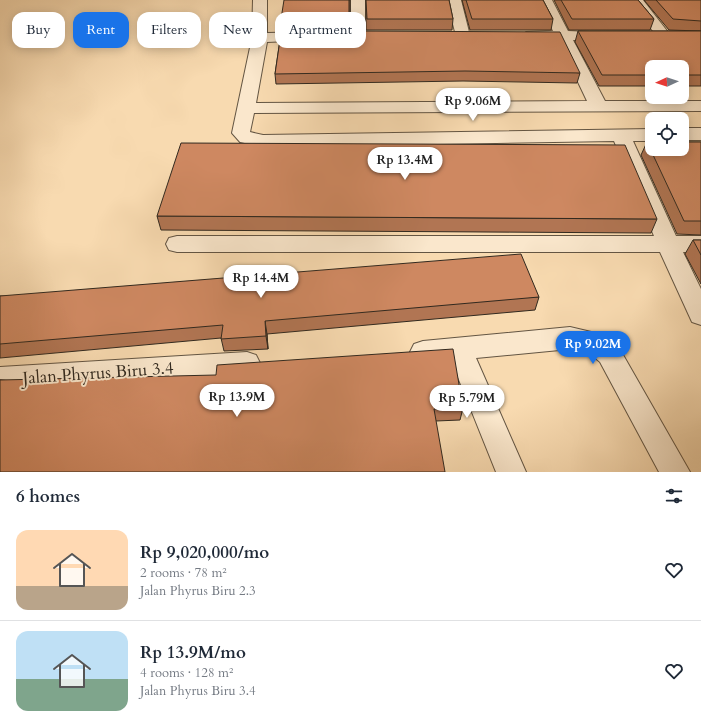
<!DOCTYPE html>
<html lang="en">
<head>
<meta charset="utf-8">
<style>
	:root { --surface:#fff; --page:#f6f6f7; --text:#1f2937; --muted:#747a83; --line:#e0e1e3; --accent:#1a73e8 }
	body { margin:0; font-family:Cardo,serif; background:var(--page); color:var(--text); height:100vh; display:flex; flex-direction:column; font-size:15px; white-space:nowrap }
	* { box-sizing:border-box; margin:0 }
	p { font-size:13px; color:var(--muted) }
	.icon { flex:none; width:22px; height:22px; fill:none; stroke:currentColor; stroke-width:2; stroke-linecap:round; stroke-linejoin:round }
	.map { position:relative; height:472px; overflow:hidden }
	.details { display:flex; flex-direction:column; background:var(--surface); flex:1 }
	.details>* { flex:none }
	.top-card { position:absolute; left:12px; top:12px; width:400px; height:36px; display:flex; gap:8px }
	.needle { width:26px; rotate:267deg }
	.fabs { position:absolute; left:645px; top:60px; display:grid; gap:8px }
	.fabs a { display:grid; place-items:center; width:44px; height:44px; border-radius:8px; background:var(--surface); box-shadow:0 2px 10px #0003; font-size:20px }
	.price { position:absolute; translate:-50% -34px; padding:0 9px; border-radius:14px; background:#fff; color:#222; font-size:13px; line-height:26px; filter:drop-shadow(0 1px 2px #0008) }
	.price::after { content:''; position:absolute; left:50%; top:24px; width:12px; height:9px; margin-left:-6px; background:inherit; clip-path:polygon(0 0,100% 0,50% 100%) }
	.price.active { background:var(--accent); color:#fff }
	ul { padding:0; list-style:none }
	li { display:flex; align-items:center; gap:12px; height:100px; padding:0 16px }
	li+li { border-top:1px solid var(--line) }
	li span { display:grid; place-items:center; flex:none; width:112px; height:80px; border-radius:12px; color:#555 }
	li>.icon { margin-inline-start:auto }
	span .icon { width:48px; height:48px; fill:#fffc; stroke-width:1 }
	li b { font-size:17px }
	h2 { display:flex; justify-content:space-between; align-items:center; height:48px; padding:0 16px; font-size:17px }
	.tag { padding:0 14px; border-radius:12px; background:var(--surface); box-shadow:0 2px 10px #0003; font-size:14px; line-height:36px }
	.tag.active { background:var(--accent); color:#fff }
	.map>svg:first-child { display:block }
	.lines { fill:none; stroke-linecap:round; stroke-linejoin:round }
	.street-casing { stroke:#635543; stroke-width:2 }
	.street { fill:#fae7cc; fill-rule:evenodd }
	.wall { fill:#b17553; stroke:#31291f }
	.shaded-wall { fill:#905f44; stroke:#31291f }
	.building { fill:#ce8861; stroke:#31291f }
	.labels { text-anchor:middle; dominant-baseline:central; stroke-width:4; stroke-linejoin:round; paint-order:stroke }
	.near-street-label { font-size:17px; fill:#31291f; stroke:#fae7cc }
</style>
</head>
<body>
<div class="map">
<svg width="701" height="472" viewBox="0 0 701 472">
	<rect width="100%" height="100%" fill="#f8dab0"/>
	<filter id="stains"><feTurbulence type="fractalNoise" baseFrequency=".005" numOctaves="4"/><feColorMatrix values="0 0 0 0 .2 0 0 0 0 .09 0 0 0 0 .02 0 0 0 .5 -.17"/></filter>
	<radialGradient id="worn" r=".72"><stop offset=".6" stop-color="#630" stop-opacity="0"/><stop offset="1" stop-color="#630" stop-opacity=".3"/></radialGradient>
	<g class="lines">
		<defs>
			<g id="street">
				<path d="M253,0H267V33L311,32L316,33L318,36L316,39L311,40L267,42L256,103L587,101L558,40L526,38L524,35L526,32L553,31L538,0H552L568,31L612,33L614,36L612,39L607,40H573L605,101H701V111L254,113L250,132L263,135L652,129V141H633L676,236H701V252H683L701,289V325L692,322L660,252H177L169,250L166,244L169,238L177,236H654L614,141L263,147L240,142L232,133L252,38Z"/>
				<path d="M351,0H365V35L363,38H353L351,35Z"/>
				<path d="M447,0H461L470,36L468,39H458L456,36Z"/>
				<path d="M629,0H643L671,36L669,39H659Z"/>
				<rect x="682" y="128" width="19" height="12"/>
				<path d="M570,327L604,335L618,346L690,472H659L600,362L588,352L570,349L476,358L526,472H496L451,360L423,363L414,360L410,352L414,344L423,341Z"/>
				<path d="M247,352L256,355L260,363L256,371L247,374L0,391V367Z"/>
			</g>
		</defs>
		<use href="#street" class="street-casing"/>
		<use href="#street" class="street"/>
	</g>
	<g class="wall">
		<path d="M350,0V30L284,31V29H282L281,19Z"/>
		<path d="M366,0H449L453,19L452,30H366Z"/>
		<path d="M462,0H543L553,19L551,30H470Z"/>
		<path d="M554,0H638L654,19L650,30H569Z"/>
		<path d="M644,0H701V31L669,30Z"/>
		<path d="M578,31H701V86H682V67H652V86H599L575,42Z"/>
		<path d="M281,33L580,73L577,83L463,81L276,84L275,74Z"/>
		<path d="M647,142H701V235L677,234L641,155Z"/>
		<path d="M157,216L657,219L651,233L161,230Z"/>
		<path d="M693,240H701V284L685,254Z"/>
		<path d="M0,296L539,297L535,310L267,334L268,349L224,351L221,338L0,358Z"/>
		<path d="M0,380L463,408L460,420L436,421Z"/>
	</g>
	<path class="shaded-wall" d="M265,321L267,334L268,349L266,336Z"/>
	<g class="building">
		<path d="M284,0H349V19L283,21V19H281Z"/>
		<path d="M366,0H449L453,19H367Z"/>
		<path d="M466,0H543L553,19H472Z"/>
		<path d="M561,0H638L654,19H572Z"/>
		<path d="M656,0H701V21L673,19Z"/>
		<path d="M358,31L560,32L580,73L465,71L275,74L281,33Z"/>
		<path d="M578,31H701V75H682V67H652V75H602Z"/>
		<path d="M647,142H652V149H682V142H701V221H684Z"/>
		<path d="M181,143L625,145L657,219L157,216Z"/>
		<path d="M693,240H701V255Z"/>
		<path d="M521,254L539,297L265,321L266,336L221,339L223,325L0,344V296Z"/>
		<path d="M453,349L463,408L434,409L445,472H0V380L216,375L217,365Z"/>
	</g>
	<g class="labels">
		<g class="near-street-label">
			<text transform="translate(98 373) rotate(-4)">Jalan Phyrus Biru 3.4</text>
		</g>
	</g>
	<rect width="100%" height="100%" filter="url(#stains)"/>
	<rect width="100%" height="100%" fill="url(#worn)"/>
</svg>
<div class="fabs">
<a><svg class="needle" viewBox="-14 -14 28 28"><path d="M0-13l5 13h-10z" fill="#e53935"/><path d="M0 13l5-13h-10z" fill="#747a83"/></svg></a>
<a><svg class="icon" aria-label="locate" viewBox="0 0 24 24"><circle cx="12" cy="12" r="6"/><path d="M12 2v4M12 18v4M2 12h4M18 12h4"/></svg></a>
</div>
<b class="price" style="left:473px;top:122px">Rp 9.06M</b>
<b class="price" style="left:405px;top:181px">Rp 13.4M</b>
<b class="price" style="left:261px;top:299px">Rp 14.4M</b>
<b class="price active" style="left:593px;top:365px">Rp 9.02M</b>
<b class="price" style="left:237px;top:418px">Rp 13.9M</b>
<b class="price" style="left:467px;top:419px">Rp 5.79M</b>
<div class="top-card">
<a class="tag">Buy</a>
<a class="tag active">Rent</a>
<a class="tag">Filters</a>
<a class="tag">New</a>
<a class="tag">Apartment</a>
</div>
</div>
<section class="details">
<h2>6 homes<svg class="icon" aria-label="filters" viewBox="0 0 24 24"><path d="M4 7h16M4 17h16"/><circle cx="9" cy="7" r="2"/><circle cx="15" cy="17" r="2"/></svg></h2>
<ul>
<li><span style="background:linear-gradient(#ffd9b3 70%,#b9a48a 0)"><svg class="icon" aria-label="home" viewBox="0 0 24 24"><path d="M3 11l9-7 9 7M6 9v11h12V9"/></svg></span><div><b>Rp 9,020,000/mo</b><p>2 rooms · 78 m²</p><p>Jalan Phyrus Biru 2.3</p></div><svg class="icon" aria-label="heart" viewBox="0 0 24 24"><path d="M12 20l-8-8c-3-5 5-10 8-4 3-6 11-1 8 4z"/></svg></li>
<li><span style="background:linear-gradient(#bfe0f5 60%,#7fa58c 0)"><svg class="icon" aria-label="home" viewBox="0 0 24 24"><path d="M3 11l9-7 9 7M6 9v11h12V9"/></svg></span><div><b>Rp 13.9M/mo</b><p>4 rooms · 128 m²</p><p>Jalan Phyrus Biru 3.4</p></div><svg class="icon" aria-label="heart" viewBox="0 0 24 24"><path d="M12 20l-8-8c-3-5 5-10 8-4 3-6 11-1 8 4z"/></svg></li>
</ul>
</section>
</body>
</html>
